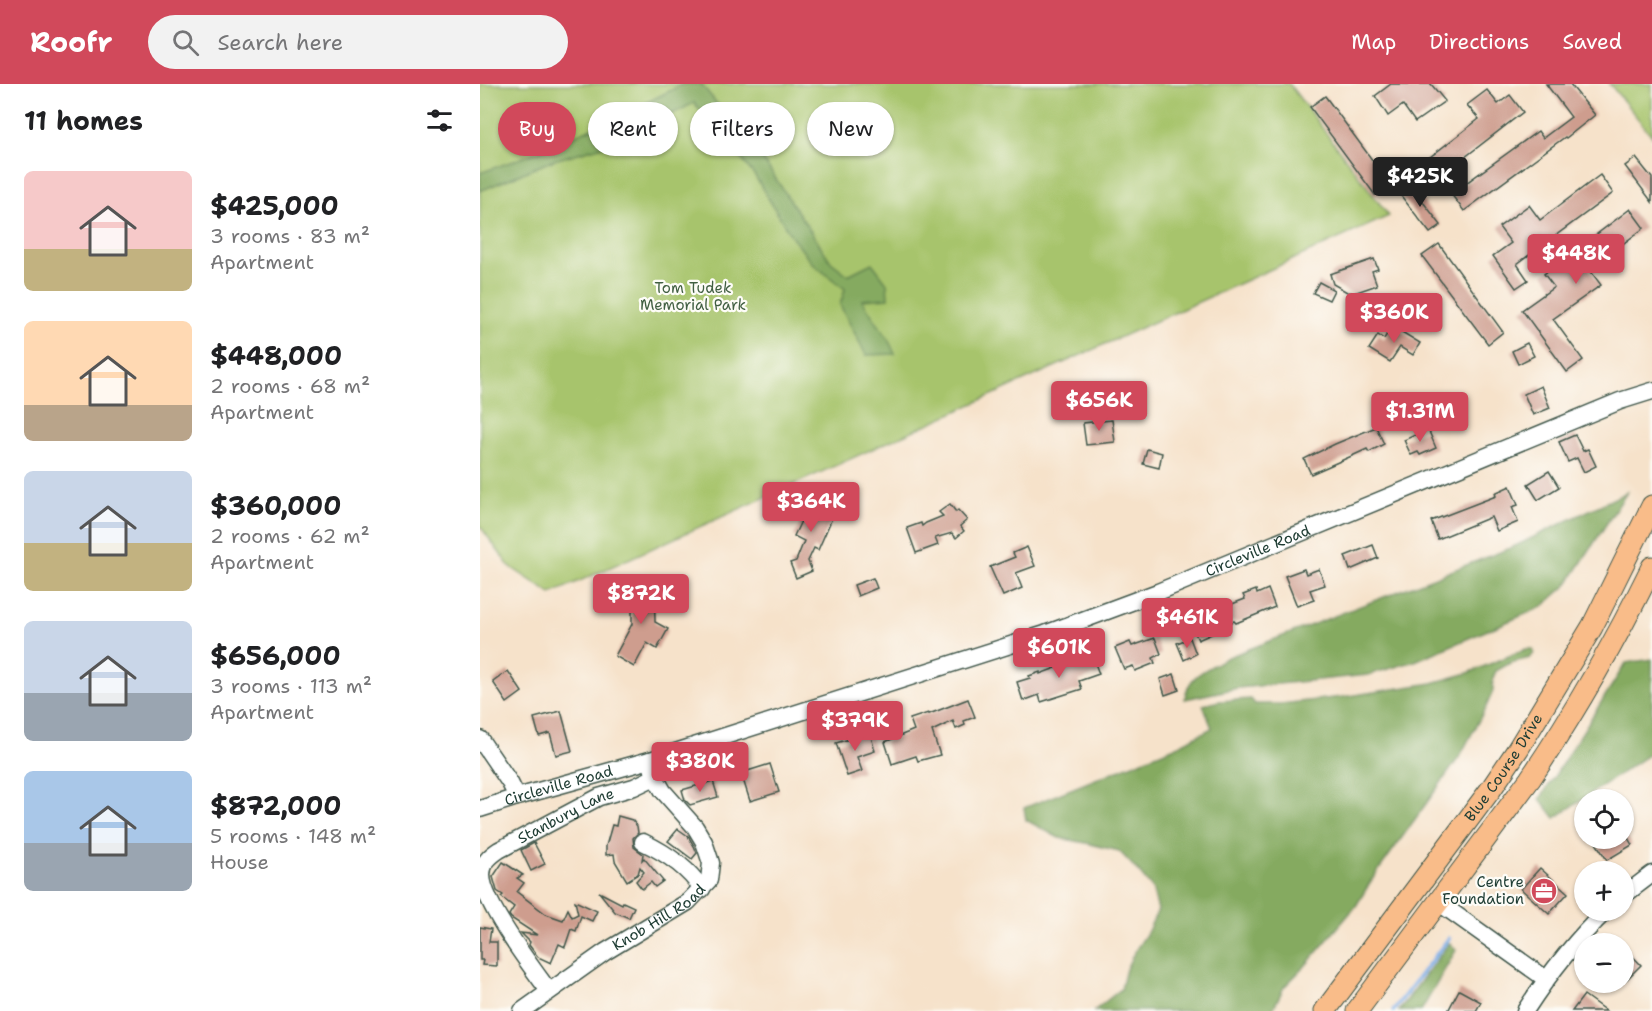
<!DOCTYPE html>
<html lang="en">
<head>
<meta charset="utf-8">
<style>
	:root { --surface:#fff; --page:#f2f2f2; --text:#202124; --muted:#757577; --accent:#d1495b }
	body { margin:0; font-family:"Shantell Sans",sans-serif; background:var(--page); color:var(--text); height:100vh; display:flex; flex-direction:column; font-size:22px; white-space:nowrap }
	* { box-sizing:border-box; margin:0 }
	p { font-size:20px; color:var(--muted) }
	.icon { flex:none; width:33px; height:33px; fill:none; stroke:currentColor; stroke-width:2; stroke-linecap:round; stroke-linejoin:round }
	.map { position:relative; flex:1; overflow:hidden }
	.details { display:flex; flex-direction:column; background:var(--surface); width:480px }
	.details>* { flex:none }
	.top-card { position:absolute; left:18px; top:18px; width:570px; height:54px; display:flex; gap:12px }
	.controls { position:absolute; left:1094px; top:705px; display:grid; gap:12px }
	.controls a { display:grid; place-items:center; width:60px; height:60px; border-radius:50%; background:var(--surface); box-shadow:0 2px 4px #0004; font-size:30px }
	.price { position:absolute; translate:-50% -51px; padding:0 14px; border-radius:6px; background:var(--accent); color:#fff; font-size:20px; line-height:39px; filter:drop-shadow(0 2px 3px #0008) }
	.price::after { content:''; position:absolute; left:50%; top:36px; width:18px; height:14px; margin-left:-9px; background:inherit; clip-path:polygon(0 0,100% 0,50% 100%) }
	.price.selected { background:#222; color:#fff }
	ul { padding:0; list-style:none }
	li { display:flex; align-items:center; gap:18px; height:150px; padding:0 24px }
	li span { display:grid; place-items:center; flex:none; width:168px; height:120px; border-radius:9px; color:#555 }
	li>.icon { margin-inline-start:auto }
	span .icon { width:72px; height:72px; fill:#fffc; stroke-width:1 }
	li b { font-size:26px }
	h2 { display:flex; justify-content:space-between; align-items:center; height:72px; padding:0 24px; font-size:26px }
	.tag { padding:0 21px; border-radius:27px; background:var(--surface); box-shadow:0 2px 4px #0004; font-size:21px; line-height:54px }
	.tag.selected { background:var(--accent); color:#fff }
	header { display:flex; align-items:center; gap:36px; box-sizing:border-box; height:84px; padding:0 30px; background:var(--accent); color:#fff }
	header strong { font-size:28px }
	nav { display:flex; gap:33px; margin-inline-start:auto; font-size:21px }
	.search { width:420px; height:54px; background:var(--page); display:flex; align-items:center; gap:15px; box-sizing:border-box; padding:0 21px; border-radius:33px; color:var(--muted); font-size:22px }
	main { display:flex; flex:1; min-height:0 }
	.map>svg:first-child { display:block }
	.green { fill:#a7c46c; stroke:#638050; stroke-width:1.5 }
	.forest { fill:#85aa60; stroke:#52744a; stroke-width:1.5 }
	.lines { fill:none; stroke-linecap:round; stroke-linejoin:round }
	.stream { stroke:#7aade7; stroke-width:4 }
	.building { fill:#ce9d8e }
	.minor-casing { stroke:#3f564a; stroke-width:19 }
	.major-casing { stroke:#3f564a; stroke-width:23 }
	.minor { stroke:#fff; stroke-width:16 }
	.major { stroke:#f9bc89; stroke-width:21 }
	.labels { text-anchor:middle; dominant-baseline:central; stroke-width:4.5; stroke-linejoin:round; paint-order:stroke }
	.park-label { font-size:15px; fill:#415f42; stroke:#fdfcf7 }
	.street-label { font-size:15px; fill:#1f3d34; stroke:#fdfcf7 }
	.poi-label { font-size:15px; fill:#1f3d34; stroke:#fdfcf7; text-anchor:end }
</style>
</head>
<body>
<header>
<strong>Roofr</strong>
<div class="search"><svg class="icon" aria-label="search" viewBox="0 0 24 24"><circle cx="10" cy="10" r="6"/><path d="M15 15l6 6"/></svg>Search here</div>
<nav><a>Map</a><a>Directions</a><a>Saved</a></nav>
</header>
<main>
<section class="details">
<h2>11 homes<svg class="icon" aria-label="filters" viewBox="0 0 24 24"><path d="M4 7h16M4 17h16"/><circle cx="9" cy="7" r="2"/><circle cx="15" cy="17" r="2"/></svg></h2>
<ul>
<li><span style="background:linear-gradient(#f6c9c9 65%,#c2b280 0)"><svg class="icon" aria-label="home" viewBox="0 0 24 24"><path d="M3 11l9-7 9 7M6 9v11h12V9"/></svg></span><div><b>$425,000</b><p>3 rooms · 83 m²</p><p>Apartment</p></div></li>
<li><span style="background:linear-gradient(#ffd9b3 70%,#b9a48a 0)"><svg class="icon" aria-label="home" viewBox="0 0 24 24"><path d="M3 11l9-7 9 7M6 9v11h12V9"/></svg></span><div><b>$448,000</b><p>2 rooms · 68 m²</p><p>Apartment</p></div></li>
<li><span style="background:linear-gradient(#c9d6e8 60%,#c2b280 0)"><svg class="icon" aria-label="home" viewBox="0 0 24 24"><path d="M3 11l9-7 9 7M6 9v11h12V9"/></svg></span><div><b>$360,000</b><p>2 rooms · 62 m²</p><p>Apartment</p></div></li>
<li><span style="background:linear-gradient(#c9d6e8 60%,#9aa5b1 0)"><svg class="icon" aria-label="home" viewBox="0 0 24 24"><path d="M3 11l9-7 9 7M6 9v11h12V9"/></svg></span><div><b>$656,000</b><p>3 rooms · 113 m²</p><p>Apartment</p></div></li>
<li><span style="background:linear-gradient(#a9c7e8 60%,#9aa5b1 0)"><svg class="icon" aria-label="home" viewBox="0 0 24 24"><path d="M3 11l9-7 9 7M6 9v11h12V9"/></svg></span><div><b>$872,000</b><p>5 rooms · 148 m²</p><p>House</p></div></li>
</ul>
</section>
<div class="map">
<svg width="1172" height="927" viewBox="0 0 1172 927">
	<rect width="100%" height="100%" fill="#fdfcf7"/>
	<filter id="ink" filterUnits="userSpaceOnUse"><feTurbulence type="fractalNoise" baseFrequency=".0167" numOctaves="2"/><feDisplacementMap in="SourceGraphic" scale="12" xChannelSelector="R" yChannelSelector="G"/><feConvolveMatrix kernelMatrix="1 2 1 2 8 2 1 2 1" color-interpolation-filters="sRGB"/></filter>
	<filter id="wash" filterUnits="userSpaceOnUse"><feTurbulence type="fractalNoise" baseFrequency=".008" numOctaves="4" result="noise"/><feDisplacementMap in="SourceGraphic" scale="24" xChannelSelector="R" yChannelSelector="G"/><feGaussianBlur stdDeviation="1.35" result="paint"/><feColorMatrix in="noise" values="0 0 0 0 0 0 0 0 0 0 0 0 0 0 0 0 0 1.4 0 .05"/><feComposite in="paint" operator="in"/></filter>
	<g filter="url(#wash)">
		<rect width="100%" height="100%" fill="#f6e2ca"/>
		<g class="green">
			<path d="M0,0H809L909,132L71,510L29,482L0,442Z"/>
			<path d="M1129,0H1172V52L1133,4Z"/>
		</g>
		<g class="forest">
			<path d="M203,0H221L284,77L351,178L368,191L392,179L407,199L408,214L382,216L408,255L415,270L386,271L360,221L365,205L333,180L311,152L275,92L238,46L214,19L137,58L74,76L0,107V89L60,67L148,28Z"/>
			<path d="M1147,408L1087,501L1062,523L935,577L888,591L758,604L705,615C707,591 728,585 746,574L1033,463Z"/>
			<path d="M1046,565H1053L1054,569L1050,574L1030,579L1016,587L1013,594V607L1006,623L980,672L891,797L876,822L826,881L804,903L792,927H614L641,905L646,885L655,867L667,849L678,826L672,804L658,787L639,767L606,759L579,754L546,736L544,724L695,663L732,644L723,621L740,617L771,615L775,620H801L862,613L952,599L988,589Z"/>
			<path d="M1172,575V668L1075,734L1060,715L1146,579Z"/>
			<path d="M969,859L976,866L941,927H919Z"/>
		</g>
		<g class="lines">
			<path class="stream" d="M913,927L969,854"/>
		</g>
		<g id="blocks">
			<g class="building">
				<path d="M911,0H951L965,17L935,38L923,21L908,32L895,12Z"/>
				<path d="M1066,0H1090L1115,31L1086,54L1085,53L984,127L971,110L1058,47L1063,54L1091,33Z"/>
				<path d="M1007,6L1018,20L1030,11L1043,28L958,94L945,77L999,35L987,21Z"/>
				<path d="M845,12L910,100L895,111L830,23Z"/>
				<path d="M1156,74L1172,94V118L1145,82Z"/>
				<path d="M1120,91L1133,109L1037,180L1048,196L1036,204L1013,172L1031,159L1019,143L1049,121L1060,136Z"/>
				<path d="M929,100L961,141L950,149L918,108Z"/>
				<path d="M1150,125L1164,144L1109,185L1121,201L1073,235L1103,276L1087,288L1042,226L1074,203L1064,190Z"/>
				<path d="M959,160L1023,248L1008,260L942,172Z"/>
				<path d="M894,175L898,185L892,187L897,201L874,209L867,208L853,200L850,190Z"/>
				<path d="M839,198L854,206L849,216L833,209Z"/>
				<path d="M912,242L940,259L933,271L920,263L910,278L889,265L898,251L904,255Z"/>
				<path d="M1047,259L1054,272L1038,280L1032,267Z"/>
				<path d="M1061,302L1070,324L1053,331L1044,310Z"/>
				<path d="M632,336L635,358L606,361L603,339Z"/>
				<path d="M896,343L904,360L889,368L887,365L874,371L831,390L824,375L855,360Z"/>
				<path d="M948,345L956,364L940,371L938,368L931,371L924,356Z"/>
				<path d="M1095,351L1103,367L1108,365L1116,382L1104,388L1097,374L1088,378L1079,358Z"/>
				<path d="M667,365L682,369L679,384L663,380Z"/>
				<path d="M1069,387L1079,403L1058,416L1048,400Z"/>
				<path d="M1030,402L1038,421L1032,423L1038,438L1017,447L1011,433L958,455L951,437L1016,412L1015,409Z"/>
				<path d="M332,414L356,425L338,466L334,464L328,477L332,487L316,494L310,479L316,477L324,457L314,452L321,437L315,435L321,421L328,424Z"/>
				<path d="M470,420L476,428L478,426L487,436L480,442L484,447L476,454L472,449L455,454L458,461L436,469L427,444L441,439L442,442L446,439L463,432L459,428Z"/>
				<path d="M893,461L898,474L870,486L865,472Z"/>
				<path d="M547,463L555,482L536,489L542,504L523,512L510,483L535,473L533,469Z"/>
				<path d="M824,485L826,490L839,485L845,501L830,506L834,516L817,522L805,492Z"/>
				<path d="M393,494L397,504L378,512L374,501Z"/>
				<path d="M152,499H174L175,538L188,545L177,565L167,559L154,583L135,572L152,540Z"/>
				<path d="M788,505L795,523L756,539L754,537L735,545L736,548L718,556L710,537L722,531L721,528L732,523L734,527L765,515L763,511L776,506L777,510Z"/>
				<path d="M675,554L681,570L673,574L675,579L655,587L653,582L644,585L635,564L650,558L652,562Z"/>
				<path d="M710,554L716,570L704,576L697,559Z"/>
				<path d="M604,569L606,573L612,571L619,590L599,597L602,605L561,618L559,611L543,617L537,598L550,594L549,592L560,588V590L589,579L587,575Z"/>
				<path d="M28,587L42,608L27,619L13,598Z"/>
				<path d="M694,590L699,606L685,611L680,595Z"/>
				<path d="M488,615L495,633L484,637L485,641L476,645L473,637L452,647L460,671L438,677L436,672L412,680L405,658L434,646L430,635L448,629L449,630Z"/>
				<path d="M81,627L92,667L76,671L70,649L59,652L54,634Z"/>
				<path d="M390,649L395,667L377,673L382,687L367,692L356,659Z"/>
				<path d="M290,680L299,708L270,717L261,689Z"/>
				<path d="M233,697L238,713L210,721L205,716L202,706Z"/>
				<path d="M138,732L152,736L157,742L158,749L153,754L154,763L163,770L162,776L164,774L183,797L175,803L171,798L162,805L156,797L164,788L160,783L158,790L147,797L135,777L134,770L126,771V762L132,741L136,742Z"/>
				<path d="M198,745L208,752L214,762L217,769L212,775L188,757Z"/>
				<path d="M1123,754H1148L1152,761L1127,776L1116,759Z"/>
				<path d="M54,759L65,780L51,787L41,766Z"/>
				<path d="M23,778L43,791L37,794L44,799L37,808L66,830L83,836L88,825L92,833L98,830L95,817L117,827L112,837L101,832L96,847L91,845L85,863L79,860L71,879L58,873L49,861L50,858L41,849L57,851L31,834L29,831L34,823L21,813L23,811L17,807L13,793Z"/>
				<path d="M1060,784L1088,809L1069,830L1041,805Z"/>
				<path d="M119,808L142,820L143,818L154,823L149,834L135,828Z"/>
				<path d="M0,843L11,845L9,858H17V882L2,881L3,876H0Z"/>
				<path d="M1143,862L1161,881L1143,899Z"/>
				<path d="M979,906L1001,918L996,927H968Z"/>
				<path d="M1104,911L1126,927H1092Z"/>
			</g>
		</g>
	</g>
	<g filter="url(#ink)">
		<use href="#blocks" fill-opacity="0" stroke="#3f564a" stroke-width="1.5"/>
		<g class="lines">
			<defs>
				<g id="minor">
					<path d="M0,655L30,699L37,713"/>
					<path id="s1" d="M0,725L37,713L170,676L565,550L678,508L1140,317L1172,307"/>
					<path d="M163,758C186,769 208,784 222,805"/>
					<path d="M1143,812L1172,790"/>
					<path d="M958,818L1066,895"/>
					<path id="s2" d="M69,907C52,884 2,818 2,791C2,779 10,772 19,766L119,713L154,703L175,693"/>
					<path id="s3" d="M42,927L125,868L208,818L229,796L231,779L224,758L215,743L183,707L175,693L170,676"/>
					<path d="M1045,927C1069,890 1095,856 1127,826"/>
				</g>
				<g id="major">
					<path id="s4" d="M845,927L1011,705L1038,665L1112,543L1172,422"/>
					<path d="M877,927L1050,695C1096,627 1136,556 1172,483"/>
				</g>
			</defs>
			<use href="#minor" class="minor-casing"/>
			<use href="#major" class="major-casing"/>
			<use href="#minor" class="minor"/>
			<use href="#major" class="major"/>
		</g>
	</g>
	<defs>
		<symbol id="office-disc" viewBox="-11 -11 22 22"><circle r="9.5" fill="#d1495b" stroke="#fdfcf7"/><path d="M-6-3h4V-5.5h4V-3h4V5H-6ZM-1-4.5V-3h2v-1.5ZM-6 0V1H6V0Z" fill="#fff"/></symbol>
	</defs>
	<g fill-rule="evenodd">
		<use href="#office-disc" x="1049" y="792" width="30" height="30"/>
	</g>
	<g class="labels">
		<g class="park-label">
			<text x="213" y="204">Tom Tudek<tspan x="213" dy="17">Memorial Park</tspan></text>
		</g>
		<g class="street-label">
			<text stroke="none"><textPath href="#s1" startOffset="820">Circleville Road</textPath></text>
			<text stroke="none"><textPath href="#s4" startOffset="302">Blue Course Drive</textPath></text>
			<text stroke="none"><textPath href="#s1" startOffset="82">Circleville Road</textPath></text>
			<text stroke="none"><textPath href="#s2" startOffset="242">Stanbury Lane</textPath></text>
			<text stroke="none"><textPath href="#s3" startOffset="166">Knob Hill Road</textPath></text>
		</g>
		<g class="poi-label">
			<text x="1044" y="798">Centre<tspan x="1044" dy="17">Foundation</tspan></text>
		</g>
	</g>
</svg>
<div class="controls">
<a><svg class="icon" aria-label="locate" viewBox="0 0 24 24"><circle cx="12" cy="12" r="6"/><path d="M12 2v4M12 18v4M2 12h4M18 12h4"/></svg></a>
<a>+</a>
<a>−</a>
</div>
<b class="price selected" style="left:940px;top:124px">$425K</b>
<b class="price" style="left:1096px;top:201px">$448K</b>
<b class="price" style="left:914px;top:260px">$360K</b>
<b class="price" style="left:619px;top:348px">$656K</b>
<b class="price" style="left:940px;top:359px">$1.31M</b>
<b class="price" style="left:331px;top:449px">$364K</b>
<b class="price" style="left:161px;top:541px">$872K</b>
<b class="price" style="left:707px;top:565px">$461K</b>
<b class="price" style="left:579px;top:595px">$601K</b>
<b class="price" style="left:375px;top:668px">$379K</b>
<b class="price" style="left:220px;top:709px">$380K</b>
<div class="top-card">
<a class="tag selected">Buy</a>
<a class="tag">Rent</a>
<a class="tag">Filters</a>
<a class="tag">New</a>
</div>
</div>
</main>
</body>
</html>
